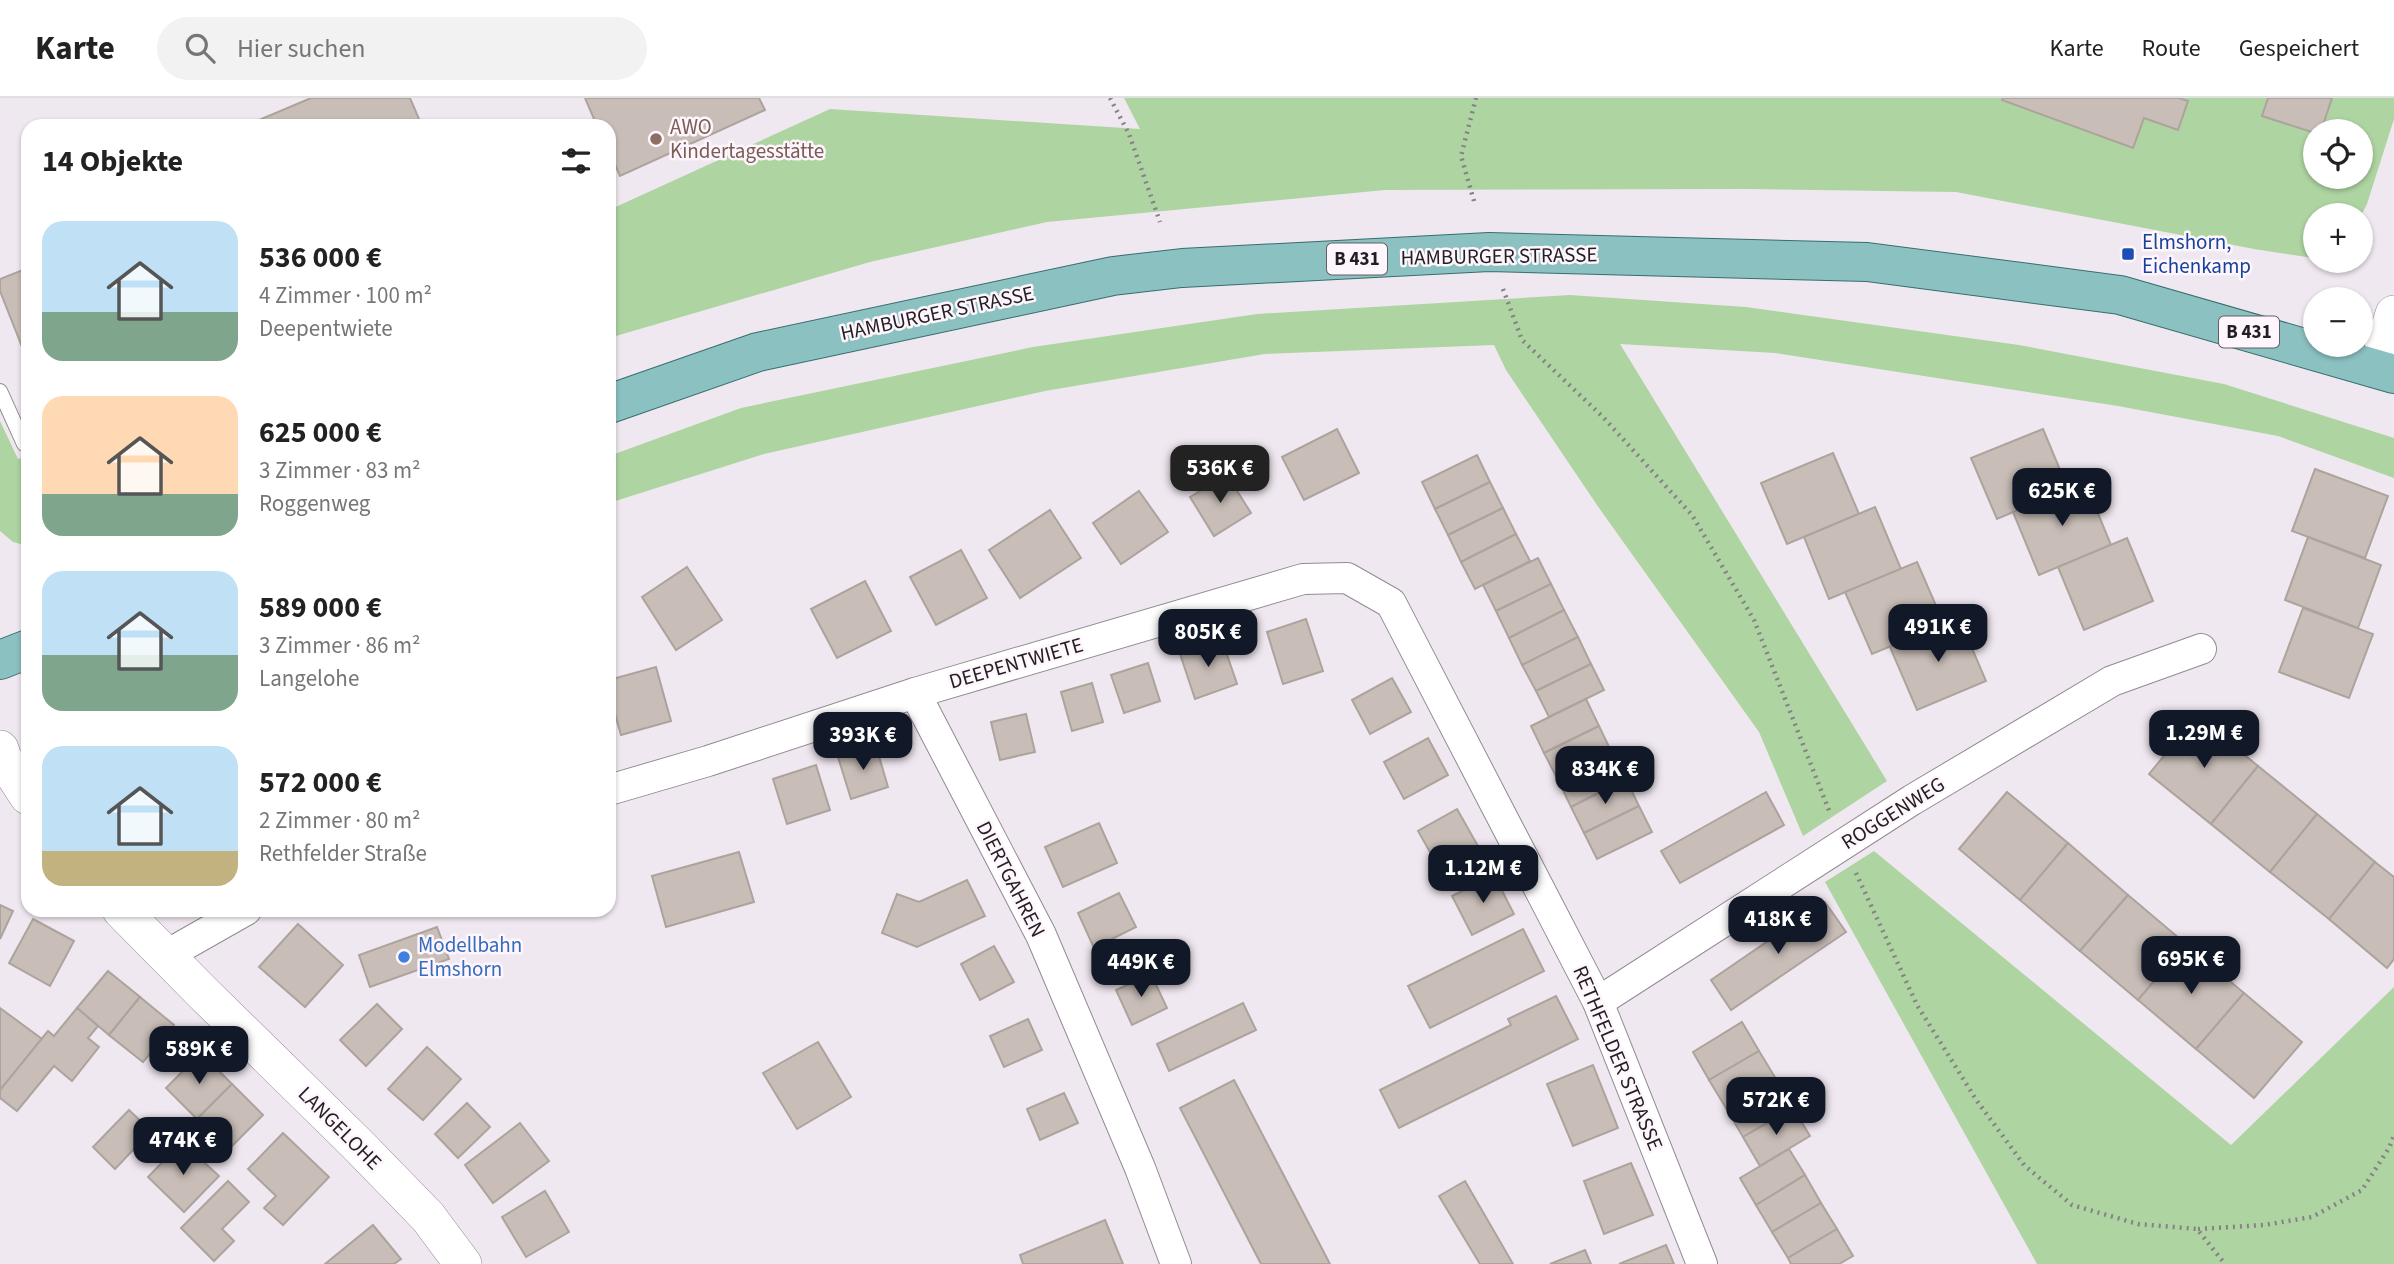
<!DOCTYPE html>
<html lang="de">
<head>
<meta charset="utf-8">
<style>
	:root { --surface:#fff; --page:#f2f2f2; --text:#222; --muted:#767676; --line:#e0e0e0; --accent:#111827 }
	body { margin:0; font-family:"Source Sans 3",sans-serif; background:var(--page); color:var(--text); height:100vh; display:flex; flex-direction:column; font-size:26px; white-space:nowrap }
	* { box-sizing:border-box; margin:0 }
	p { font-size:23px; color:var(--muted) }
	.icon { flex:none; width:38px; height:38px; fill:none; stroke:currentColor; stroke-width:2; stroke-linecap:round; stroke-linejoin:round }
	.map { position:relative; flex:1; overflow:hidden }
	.side { position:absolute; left:21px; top:21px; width:595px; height:798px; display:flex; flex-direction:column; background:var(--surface); border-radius:21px; box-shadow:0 2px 5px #0004 }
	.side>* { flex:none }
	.tools { position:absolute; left:2303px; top:21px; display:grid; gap:14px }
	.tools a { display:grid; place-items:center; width:70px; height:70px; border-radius:50%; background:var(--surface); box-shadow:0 2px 5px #0004; font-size:35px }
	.price { position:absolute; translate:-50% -60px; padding:0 16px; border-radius:14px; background:var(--accent); color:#fff; font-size:23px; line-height:46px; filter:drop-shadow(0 2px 4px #0008) }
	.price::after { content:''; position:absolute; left:50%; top:42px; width:21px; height:16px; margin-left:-10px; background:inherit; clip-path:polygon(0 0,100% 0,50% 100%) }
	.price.current { background:#222; color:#fff }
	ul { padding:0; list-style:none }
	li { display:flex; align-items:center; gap:21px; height:175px; padding:0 21px }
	li span { display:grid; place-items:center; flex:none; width:196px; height:140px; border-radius:21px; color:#555 }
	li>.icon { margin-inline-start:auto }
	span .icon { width:84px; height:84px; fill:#fffc; stroke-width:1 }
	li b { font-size:30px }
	h2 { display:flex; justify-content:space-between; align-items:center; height:84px; padding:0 21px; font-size:30px }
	header { display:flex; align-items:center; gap:42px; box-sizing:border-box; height:98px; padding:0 35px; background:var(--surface); border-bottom:2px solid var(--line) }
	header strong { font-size:33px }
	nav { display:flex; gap:38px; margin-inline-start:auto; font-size:24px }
	.search { width:490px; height:63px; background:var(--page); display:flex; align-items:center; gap:18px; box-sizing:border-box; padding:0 24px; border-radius:38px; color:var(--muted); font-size:26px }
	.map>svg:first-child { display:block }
	.green { fill:#aed4a2; fill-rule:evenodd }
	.building { fill:#c8bdb7; stroke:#ada39d; stroke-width:2 }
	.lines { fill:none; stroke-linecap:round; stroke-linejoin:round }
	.service-casing { stroke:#928a92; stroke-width:16 }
	.minor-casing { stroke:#928a92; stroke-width:32 }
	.tertiary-casing { stroke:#928a92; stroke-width:38 }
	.primary-casing { stroke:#366e6e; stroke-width:40 }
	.path { stroke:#878187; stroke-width:4.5; stroke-dasharray:2 5; stroke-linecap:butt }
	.service { stroke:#fff; stroke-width:14 }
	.minor { stroke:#fff; stroke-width:30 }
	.tertiary { stroke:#fff; stroke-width:37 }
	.primary { stroke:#8cc1c1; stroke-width:38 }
	.education-dot { fill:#8d6e63; stroke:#fef5fd; stroke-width:2.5 }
	.transit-dot { fill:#1a4fb4; stroke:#fef5fd; stroke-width:2.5 }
	.shop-dot { fill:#3f7fe0; stroke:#fef5fd; stroke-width:2.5 }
	.labels { text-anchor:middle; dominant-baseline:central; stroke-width:5; stroke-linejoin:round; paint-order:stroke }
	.shield { fill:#fef5fd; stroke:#645f64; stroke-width:2 }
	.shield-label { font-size:19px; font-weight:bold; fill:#221f22 }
	.education-label { font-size:21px; fill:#785e54; stroke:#fef5fd; text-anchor:start }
	.transit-label { font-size:21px; fill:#164399; stroke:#fef5fd; text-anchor:start }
	.street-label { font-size:21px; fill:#221f22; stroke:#fef5fd }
	.shop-label { font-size:21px; fill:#366cbe; stroke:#fef5fd; text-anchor:start }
</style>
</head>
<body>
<header>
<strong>Karte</strong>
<div class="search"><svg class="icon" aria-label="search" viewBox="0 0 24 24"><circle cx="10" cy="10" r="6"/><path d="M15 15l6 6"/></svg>Hier suchen</div>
<nav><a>Karte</a><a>Route</a><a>Gespeichert</a></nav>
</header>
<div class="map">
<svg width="2394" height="1166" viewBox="0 0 2394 1166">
	<rect width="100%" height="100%" fill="#f0e8f0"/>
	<g class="green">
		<path d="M1124,0H2394V21L2367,106L2361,118L2315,117V159L2313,160L2254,151L1956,94L1746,91L1385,92L1047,124L870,164L609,240V112L830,11L1140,31ZM2315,33H2361V79H2315Z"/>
		<path d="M1570,197L1746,209L2019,247L2224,286L2394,340V380L2278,338L2118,308L1775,255L1620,246L1887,683L1803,738L1759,634L1599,410L1506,272L1494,247L1265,256L1045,293L764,356L609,405V358L741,310L1033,249L1257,216Z"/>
		<path d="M0,323L18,361L28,358V448L13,444L0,433Z"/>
		<path d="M1874,753L2231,1047L2394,889V1166H2037L1825,784Z"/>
	</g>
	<g class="building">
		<path d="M311,0H410L422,28H245Z"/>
		<path d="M585,0H759L765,12L620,78L609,53V28H597Z"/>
		<path d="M2003,0H2179L2188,3L2178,32L2144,20L2133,50L2002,2Z"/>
		<path d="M2268,0H2332L2321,33H2315V35L2262,18Z"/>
		<path d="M28,170V264L0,193V181Z"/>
		<path d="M1337,331L1359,375L1304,402L1282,359Z"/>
		<path d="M2043,331L2068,391L1997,421L1971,360Z"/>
		<path d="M1833,355L1859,416L1787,446L1761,385Z"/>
		<path d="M1477,357L1490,384L1435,411L1422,384Z"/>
		<path d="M2315,371L2388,398L2365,460L2292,433Z"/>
		<path d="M1227,377L1251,415L1214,438L1190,399Z"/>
		<path d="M1490,384L1503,410L1448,437L1435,411Z"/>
		<path d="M2085,384L2111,447L2039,477L2013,414Z"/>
		<path d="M1139,393L1168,434L1121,466L1093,425Z"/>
		<path d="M1875,409L1901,471L1829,501L1804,439Z"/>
		<path d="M1503,410L1516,436L1461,464L1448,437Z"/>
		<path d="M1050,412L1081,460L1020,500L989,452Z"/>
		<path d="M1516,436L1530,463L1475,491L1461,464Z"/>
		<path d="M2308,439L2381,467L2358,530L2285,502Z"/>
		<path d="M2127,440L2153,503L2084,532L2058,469Z"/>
		<path d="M961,452L987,500L936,527L910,479Z"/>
		<path d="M1538,460L1551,486L1496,513L1483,487Z"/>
		<path d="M1917,464L1944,526L1872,556L1845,494Z"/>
		<path d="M687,469L722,522L676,552L642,499Z"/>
		<path d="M865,483L891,533L837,560L811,511Z"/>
		<path d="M1551,486L1564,512L1509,540L1496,513Z"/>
		<path d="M2303,510L2373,536L2349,600L2279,574Z"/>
		<path d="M1564,512L1578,539L1522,567L1509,540Z"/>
		<path d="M1959,520L1986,583L1917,612L1890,549Z"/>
		<path d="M1306,521L1323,573L1283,586L1267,534Z"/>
		<path d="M1578,539L1591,566L1536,593L1522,567Z"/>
		<path d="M1222,542L1237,586L1195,601L1180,556Z"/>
		<path d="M1148,565L1160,603L1124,615L1111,577Z"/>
		<path d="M1591,566L1604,592L1549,619L1536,593Z"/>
		<path d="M656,569L671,623L621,637L609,595V582Z"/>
		<path d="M1392,580L1411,614L1370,636L1352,602Z"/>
		<path d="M1092,585L1103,624L1072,633L1061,594Z"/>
		<path d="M1586,601L1599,628L1544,655L1531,628Z"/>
		<path d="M1026,616L1035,654L1000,662L991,624Z"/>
		<path d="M2197,618L2258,668L2211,726L2149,676Z"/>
		<path d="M1599,628L1612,655L1558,682L1544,655Z"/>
		<path d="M1428,640L1448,677L1404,701L1384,664Z"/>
		<path d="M876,648L888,689L851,701L838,659Z"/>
		<path d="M1612,655L1626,681L1571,709L1558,682Z"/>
		<path d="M816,667L830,712L787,726L773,681Z"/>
		<path d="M2258,668L2317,716L2270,774L2211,726Z"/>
		<path d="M1626,681L1639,708L1584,735L1571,709Z"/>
		<path d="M1766,694L1784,727L1680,785L1661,753Z"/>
		<path d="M2007,694L2068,745L2020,802L1959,751Z"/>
		<path d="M1639,708L1652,734L1597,761L1584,735Z"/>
		<path d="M1457,711L1478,748L1439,770L1418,733Z"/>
		<path d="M2317,716L2375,764L2329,821L2270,774Z"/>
		<path d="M1099,725L1117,765L1063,789L1045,749Z"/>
		<path d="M2068,745L2128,797L2080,853L2020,802Z"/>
		<path d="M739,754L754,804L666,829L652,778Z"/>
		<path d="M2375,764L2394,779V861L2387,870L2329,821Z"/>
		<path d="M1494,777L1514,816L1472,837L1452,798Z"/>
		<path d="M967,782L985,818L917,849L882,835L897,796L919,804Z"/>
		<path d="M1119,795L1136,829L1094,850L1078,815Z"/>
		<path d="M2128,797L2186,846L2138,902L2080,853Z"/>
		<path d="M1825,804L1846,834L1731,912L1711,882Z"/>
		<path d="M0,807L13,813L0,841Z"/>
		<path d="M33,821L74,843L50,888L9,865Z"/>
		<path d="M298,826L343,867L305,909L259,869Z"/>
		<path d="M437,829L449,861L370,889L359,857Z"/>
		<path d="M1523,831L1544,873L1430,930L1408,888Z"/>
		<path d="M2186,846L2244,895L2196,951L2138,902Z"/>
		<path d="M994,848L1014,884L980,902L961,866Z"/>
		<path d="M108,873L140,899L109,937L77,910Z"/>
		<path d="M1151,876L1167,910L1132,927L1116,892Z"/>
		<path d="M2244,895L2302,944L2254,1000L2196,951Z"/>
		<path d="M1556,898L1578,941L1399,1030L1380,992L1511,927L1508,921Z"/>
		<path d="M140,899L174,927L143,964L109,937Z"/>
		<path d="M1243,905L1256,932L1169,973L1157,946Z"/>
		<path d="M377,906L402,931L366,968L340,942Z"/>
		<path d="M0,910L42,941L2,990L0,989Z"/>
		<path d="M77,910L98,928L88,940L99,949L72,983L54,968L17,1013L0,1000V992L48,933L54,938Z"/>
		<path d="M1028,921L1042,952L1004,969L990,938Z"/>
		<path d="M1742,924L1759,953L1709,982L1693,954Z"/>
		<path d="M818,944L851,999L797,1031L763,975Z"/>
		<path d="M427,949L461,981L423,1022L388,991Z"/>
		<path d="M1759,953L1776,981L1726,1010L1709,982Z"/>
		<path d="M201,955L232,986L197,1021L166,990Z"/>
		<path d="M1593,967L1618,1030L1573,1048L1547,986Z"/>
		<path d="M1776,981L1793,1010L1743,1039L1726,1010Z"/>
		<path d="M1234,982L1330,1166H1261L1180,1010Z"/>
		<path d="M232,986L263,1017L228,1052L197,1021Z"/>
		<path d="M1064,995L1078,1025L1040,1042L1027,1011Z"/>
		<path d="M467,1005L490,1029L458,1060L435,1036Z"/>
		<path d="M1793,1010L1810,1038L1760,1068L1743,1039Z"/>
		<path d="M129,1012L151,1033L115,1071L93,1049Z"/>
		<path d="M520,1025L549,1063L493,1105L465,1067Z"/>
		<path d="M283,1035L329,1079L283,1127L264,1110L276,1098L248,1071Z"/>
		<path d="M182,1044L219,1078L184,1114L148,1079Z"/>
		<path d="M1789,1051L1805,1077L1756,1107L1740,1080Z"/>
		<path d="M1631,1065L1653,1117L1604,1136L1584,1083Z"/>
		<path d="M1805,1077L1821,1105L1772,1134L1756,1107Z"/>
		<path d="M228,1083L249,1104L222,1131L234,1143L214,1163L181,1130Z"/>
		<path d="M1465,1083L1513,1166H1480L1439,1098Z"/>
		<path d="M545,1093L569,1134L526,1159L502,1119Z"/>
		<path d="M1821,1105L1837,1131L1788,1160L1772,1134Z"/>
		<path d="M1105,1122L1123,1166H1023L1020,1157Z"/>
		<path d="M373,1127L401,1161L394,1166H325Z"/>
		<path d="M1837,1131L1853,1158L1839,1166H1791L1788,1160Z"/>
		<path d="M1666,1147L1674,1166H1619Z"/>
		<path d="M1585,1152L1591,1166H1550Z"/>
	</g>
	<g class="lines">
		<defs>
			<path id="service" d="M0,293L24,346L28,344"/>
			<g id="minor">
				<path d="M915,595L1041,837L1140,1070L1176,1166"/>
				<path d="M609,692L708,663L915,595L1303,481L1347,480L1391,505L1598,904L1702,1166"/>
				<path d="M165,858L246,812"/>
				<path d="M1598,904L1912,702L2112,583L2201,551"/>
			</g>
			<g id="tertiary">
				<path d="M2377,270L2394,216"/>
				<path d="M0,651L3,660L28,698"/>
				<path d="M121,812L201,893L357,1046L428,1119L463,1166"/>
			</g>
			<g id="primary">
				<path d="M609,306L758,254L1113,178L1182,170L1489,154L1867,164L2120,197L2394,276"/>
				<path d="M0,562L28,551"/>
			</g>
		</defs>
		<use href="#service" class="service-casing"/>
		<use href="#minor" class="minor-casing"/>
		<use href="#tertiary" class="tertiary-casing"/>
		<use href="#primary" class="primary-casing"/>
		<g class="path">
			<path d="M1110,0L1129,36L1160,124"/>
			<path d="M1474,103L1461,58L1476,0"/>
			<path d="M1503,191L1522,242L1603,319L1692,417L1754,522L1830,715"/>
			<path d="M1856,775L1917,907L1977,1003L2024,1067L2072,1107L2138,1126L2197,1131L2225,1166"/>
			<path d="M2198,1131L2264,1127L2312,1119L2362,1092L2389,1050L2394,1038"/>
		</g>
		<use href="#service" class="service"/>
		<use href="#minor" class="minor"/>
		<use href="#tertiary" class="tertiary"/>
		<use href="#primary" class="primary"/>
	</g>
	<circle class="education-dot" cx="656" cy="41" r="7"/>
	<rect class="transit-dot" x="2121" y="149" width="14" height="14" rx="3.5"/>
	<circle class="shop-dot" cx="404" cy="859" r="7"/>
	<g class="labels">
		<g class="shield">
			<rect x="1327" y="145.5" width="60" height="31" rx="5"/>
			<rect x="2219" y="218.5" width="60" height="31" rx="5"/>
		</g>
		<g class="shield-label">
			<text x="1357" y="161">B 431</text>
			<text x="2249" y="234">B 431</text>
		</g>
		<g class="education-label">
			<text x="670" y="29">AWO<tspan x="670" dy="24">Kindertagesstätte</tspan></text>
		</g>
		<g class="transit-label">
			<text x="2142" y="144">Elmshorn,<tspan x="2142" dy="24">Eichenkamp</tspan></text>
		</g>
		<g class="street-label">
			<text transform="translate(1499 158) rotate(-1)">HAMBURGER STRASSE</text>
			<text transform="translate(937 215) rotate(-12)">HAMBURGER STRASSE</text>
			<text transform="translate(1016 565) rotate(-16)">DEEPENTWIETE</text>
			<text transform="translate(1893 715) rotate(-32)">ROGGENWEG</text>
			<text transform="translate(1011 781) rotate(63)">DIERTGAHREN</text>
			<text transform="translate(1618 960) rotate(67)">RETHFELDER STRASSE</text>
			<text transform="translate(340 1030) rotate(45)">LANGELOHE</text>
		</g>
		<g class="shop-label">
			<text x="418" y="847">Modellbahn<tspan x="418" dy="24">Elmshorn</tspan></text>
		</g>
	</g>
</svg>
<div class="tools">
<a><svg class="icon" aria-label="locate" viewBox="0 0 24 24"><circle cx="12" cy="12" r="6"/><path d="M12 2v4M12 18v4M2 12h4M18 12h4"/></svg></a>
<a>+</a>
<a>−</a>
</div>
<b class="price current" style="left:1220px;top:407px">536K €</b>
<b class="price" style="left:2062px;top:430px">625K €</b>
<b class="price" style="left:1938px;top:566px">491K €</b>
<b class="price" style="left:1208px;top:571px">805K €</b>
<b class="price" style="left:2204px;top:672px">1.29M €</b>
<b class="price" style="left:863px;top:674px">393K €</b>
<b class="price" style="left:1605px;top:708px">834K €</b>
<b class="price" style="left:1483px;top:807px">1.12M €</b>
<b class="price" style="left:1778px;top:858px">418K €</b>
<b class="price" style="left:2191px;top:898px">695K €</b>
<b class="price" style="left:1141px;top:901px">449K €</b>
<b class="price" style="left:199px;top:988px">589K €</b>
<b class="price" style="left:1776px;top:1039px">572K €</b>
<b class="price" style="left:183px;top:1079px">474K €</b>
<section class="side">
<h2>14 Objekte<svg class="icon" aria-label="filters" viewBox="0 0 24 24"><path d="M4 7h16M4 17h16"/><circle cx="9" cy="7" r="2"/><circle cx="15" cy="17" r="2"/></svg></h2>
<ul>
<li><span style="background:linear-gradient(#bfe0f5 65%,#7fa58c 0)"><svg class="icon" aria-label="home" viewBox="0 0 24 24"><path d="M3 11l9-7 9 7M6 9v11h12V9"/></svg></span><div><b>536 000 €</b><p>4 Zimmer · 100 m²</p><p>Deepentwiete</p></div></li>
<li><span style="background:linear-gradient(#ffd9b3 70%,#7fa58c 0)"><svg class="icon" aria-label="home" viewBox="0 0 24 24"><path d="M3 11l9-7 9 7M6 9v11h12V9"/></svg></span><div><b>625 000 €</b><p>3 Zimmer · 83 m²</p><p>Roggenweg</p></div></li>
<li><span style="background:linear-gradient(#bfe0f5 60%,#7fa58c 0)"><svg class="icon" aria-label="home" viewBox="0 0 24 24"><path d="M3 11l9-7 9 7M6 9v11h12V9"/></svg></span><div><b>589 000 €</b><p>3 Zimmer · 86 m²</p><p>Langelohe</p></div></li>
<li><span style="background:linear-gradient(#bfe0f5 75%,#c2b280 0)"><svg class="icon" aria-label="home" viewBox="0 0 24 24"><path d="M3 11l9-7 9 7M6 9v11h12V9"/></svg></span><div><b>572 000 €</b><p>2 Zimmer · 80 m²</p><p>Rethfelder Straße</p></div></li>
</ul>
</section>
</div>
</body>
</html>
